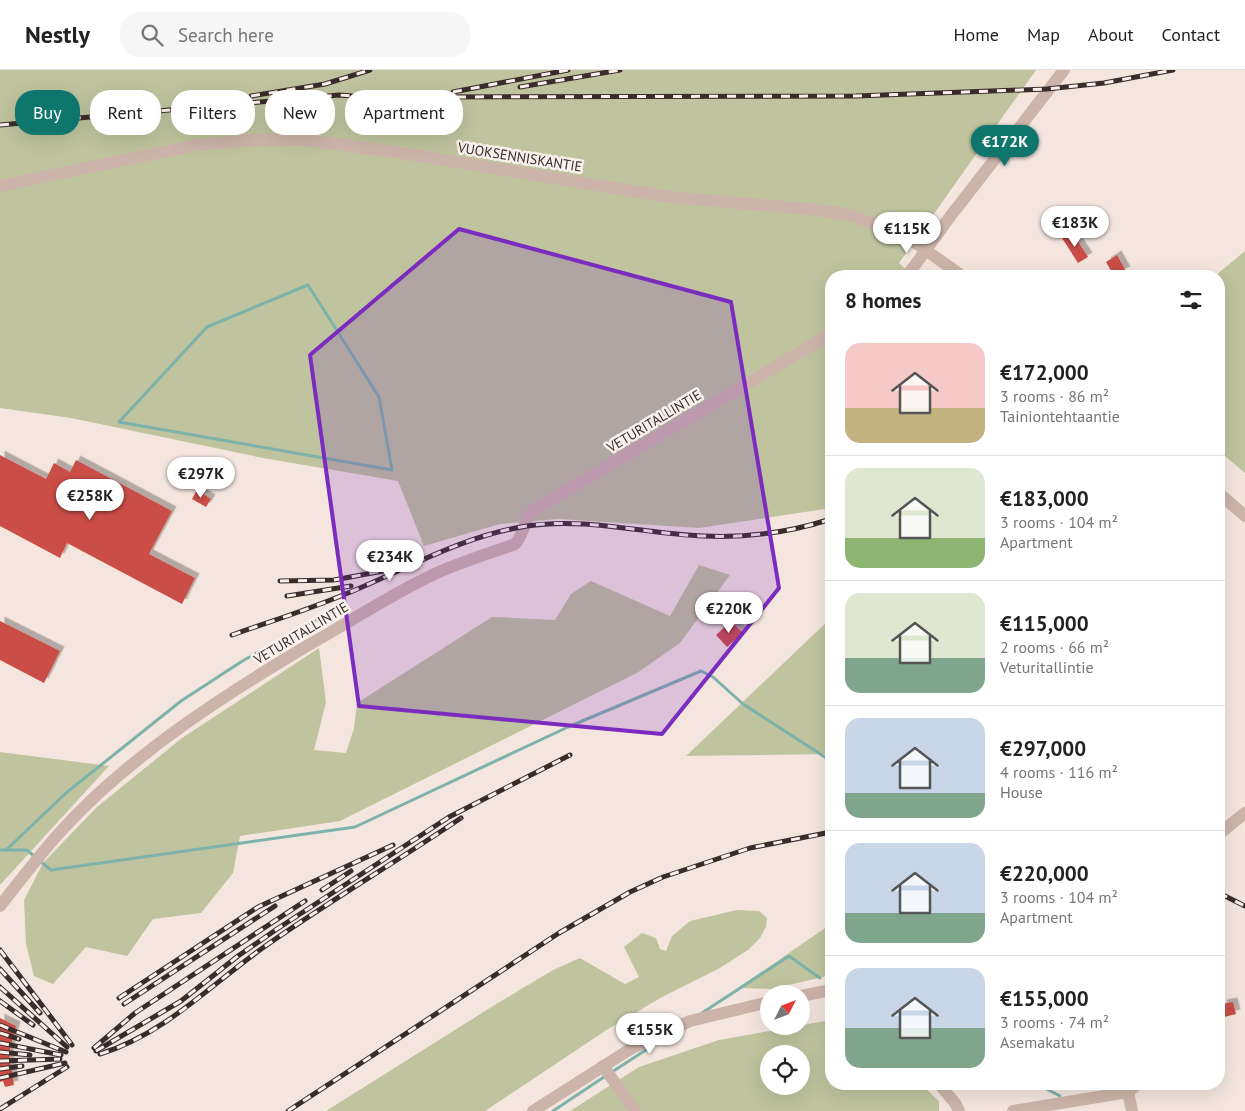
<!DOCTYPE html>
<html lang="en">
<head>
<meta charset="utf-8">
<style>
	:root { --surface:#fff; --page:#f6f6f6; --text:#222; --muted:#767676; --line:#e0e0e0; --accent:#0f766e }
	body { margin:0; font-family:"PT Sans",sans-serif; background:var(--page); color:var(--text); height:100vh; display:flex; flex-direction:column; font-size:19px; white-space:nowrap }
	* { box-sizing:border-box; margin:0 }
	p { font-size:16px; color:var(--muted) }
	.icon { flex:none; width:28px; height:28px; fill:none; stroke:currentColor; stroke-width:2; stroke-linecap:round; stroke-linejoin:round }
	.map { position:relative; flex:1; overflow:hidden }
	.drawer { position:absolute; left:825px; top:200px; width:400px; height:820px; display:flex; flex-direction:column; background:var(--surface); border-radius:20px; box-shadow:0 5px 20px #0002 }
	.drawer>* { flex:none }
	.hud { position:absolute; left:15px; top:20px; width:475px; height:45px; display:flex; gap:10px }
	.needle { width:32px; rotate:48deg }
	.tools { position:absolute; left:760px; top:915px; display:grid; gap:10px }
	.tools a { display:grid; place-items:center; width:50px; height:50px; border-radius:50%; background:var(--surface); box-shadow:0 5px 20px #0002; font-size:25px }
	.price { position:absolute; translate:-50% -42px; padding:0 11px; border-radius:18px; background:#fff; color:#222; font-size:16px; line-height:32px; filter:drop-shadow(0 1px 2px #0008) }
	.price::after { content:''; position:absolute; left:50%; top:30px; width:15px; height:11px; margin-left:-8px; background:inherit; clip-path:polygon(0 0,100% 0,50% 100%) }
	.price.on { background:var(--accent); color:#fff }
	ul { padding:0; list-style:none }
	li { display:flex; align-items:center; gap:15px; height:125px; padding:0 20px }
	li+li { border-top:1px solid var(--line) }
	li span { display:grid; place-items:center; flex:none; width:140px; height:100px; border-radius:15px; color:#555 }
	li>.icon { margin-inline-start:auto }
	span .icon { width:60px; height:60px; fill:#fffc; stroke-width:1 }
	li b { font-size:21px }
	h2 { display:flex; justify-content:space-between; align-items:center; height:60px; padding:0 20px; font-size:21px }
	.tag { padding:0 18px; border-radius:20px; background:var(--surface); box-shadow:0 5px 20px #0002; font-size:18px; line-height:45px }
	.tag.on { background:var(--accent); color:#fff }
	header { display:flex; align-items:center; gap:30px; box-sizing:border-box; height:70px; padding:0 25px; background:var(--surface); border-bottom:1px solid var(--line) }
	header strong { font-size:24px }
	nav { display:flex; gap:28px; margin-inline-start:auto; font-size:18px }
	.search { width:350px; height:45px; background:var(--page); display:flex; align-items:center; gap:12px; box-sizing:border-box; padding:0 18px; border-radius:20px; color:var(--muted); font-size:19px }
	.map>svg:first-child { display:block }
	.green { fill:#bfc49e; fill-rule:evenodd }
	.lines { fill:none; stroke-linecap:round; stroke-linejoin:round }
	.stream { stroke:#7db2aa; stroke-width:3 }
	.building { fill:#ca4e47; filter:url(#shadow) }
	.minor { stroke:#cdb4aa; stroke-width:12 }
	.tertiary { stroke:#cdb4aa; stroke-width:12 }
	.rail-casing { stroke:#3a2c2a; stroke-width:5 }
	.rail { stroke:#fbf1ec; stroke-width:3; stroke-dasharray:9; stroke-linecap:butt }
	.marked { fill:#7b2cbf; fill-opacity:0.2; stroke:#7b2cbf; stroke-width:4; stroke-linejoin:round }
	.labels { text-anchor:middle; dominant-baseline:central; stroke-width:5; stroke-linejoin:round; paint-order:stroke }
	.street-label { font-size:14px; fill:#3a2c2a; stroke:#fbf1ec }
</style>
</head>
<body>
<header>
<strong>Nestly</strong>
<div class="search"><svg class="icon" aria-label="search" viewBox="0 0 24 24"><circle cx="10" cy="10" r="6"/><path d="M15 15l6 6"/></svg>Search here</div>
<nav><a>Home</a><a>Map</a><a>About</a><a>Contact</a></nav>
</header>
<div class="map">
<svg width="1245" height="1041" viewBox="0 0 1245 1041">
	<defs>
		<filter id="shadow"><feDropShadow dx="4.5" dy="-4.5" stdDeviation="0" flood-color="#0004"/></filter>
	</defs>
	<rect width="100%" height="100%" fill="#f4e6df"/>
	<g class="green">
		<path d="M0,0H1036L899,193L913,206H831V438L699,458L558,449L500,454L424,476L398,411L263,388L71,348L0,338Z"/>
		<path d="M1245,181V403L1219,381V206H1215Z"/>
		<path d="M699,495L730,505L680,573L637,603L340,751L240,766L233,803L201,843L153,849L127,886L86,877L53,914L34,906L26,874L24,830L43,793L97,737L182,668L319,578L326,632L314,680L346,683L354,658L357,633L492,547L555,550L571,524L591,511L670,546Z"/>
		<path d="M831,548V684L686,686Z"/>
		<path d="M0,682L109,696L0,815Z"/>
		<path d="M737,840L759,841L767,848L766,857L760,868L748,880L720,898L662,927L605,961L485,1041H326L493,936L553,900L580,888L625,914L639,907L624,877L642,863L656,868L660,879L666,881L672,866L690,851Z"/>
		<path d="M831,854V905L772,919L738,918Z"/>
		<path d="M831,950V1014H921L939,1031V1041H570L639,997L719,970ZM769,984H801V1016H769Z"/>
	</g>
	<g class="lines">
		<g class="stream">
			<path d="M308,215L379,327L392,400L119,352L207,257Z"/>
			<path d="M0,780H27L35,787"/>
			<path d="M6,780L66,723L181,631L244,590L331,542"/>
			<path d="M40,791L51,800L355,757L568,657L701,601L713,607L743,634L831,691"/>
			<path d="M702,943L789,886L820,908"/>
			<path d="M612,1002L655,974"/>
			<path d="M1037,1014L1060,1026"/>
			<path d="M553,1041L607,1005"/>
		</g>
	</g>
	<g class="building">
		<path d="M1072,162L1088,187L1078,193L1062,168Z"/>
		<path d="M1117,185L1126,201L1114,206L1106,192Z"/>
		<path d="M0,385L46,409L54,393L70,402L76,390L172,441L149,484L195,508L182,534L67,473L60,488L0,456Z"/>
		<path d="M197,420L211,429L206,437L192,429Z"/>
		<path d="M0,551L60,581L44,613L0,590Z"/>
		<path d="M731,551L743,563L727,577L716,565Z"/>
		<path d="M1233,932L1236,944L1224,947L1222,934Z"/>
		<path d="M0,948L16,956L9,983L14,1015L5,1017L3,1011L0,1012Z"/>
	</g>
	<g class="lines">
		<g class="minor">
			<path d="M907,206L949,148L1064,0"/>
			<path d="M0,836C20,811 40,784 62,760C129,686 227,623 312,573C355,549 396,521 441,501C465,491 490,483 515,474C524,465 523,451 532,441L831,264"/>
			<path d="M603,996L635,1041"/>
			<path d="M939,1014L955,1033L959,1041"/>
			<path d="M1128,1022L1132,1041"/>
			<path d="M1013,1041L1128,1022L1138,1014"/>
		</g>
		<g class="tertiary">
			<path d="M0,116L197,75L252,70L299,69L395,82L670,127L818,140L850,145L906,166L962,206"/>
			<path d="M1219,423L1245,446"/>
			<path d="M1219,764L1245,743"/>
			<path d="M801,926L831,920"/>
			<path d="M533,1041L632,978L690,951L769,932"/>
		</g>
		<defs>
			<g id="rail">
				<path d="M520,17L620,0"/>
				<path d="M453,22L568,0"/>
				<path d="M251,26L325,14L370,0"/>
				<path d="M421,27L856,26L1047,19L1104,13L1173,0"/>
				<path d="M0,55L339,25L392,29L428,26"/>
				<path d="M280,511L334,510L383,501"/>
				<path d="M287,526L351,516"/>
				<path d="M232,565C269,552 307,540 343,525C403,501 461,466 527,456C586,447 645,464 704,466C746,468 791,462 831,449"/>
				<path d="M322,820L351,801"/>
				<path d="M1219,823L1245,836"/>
				<path d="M0,880L72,975"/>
				<path d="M0,899L40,943"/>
				<path d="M0,917L67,977"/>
				<path d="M119,928L258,837L393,775"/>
				<path d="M0,931L33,955"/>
				<path d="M124,934L275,836"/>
				<path d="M0,955L66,982"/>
				<path d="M0,963L19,969"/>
				<path d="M0,973L61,985"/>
				<path d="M94,978L135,943L305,831"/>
				<path d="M96,981L181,931L238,886L277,859L449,747L570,685"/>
				<path d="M0,982L30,985"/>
				<path d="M100,984C165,964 210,915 264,877C328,832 396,792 461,748"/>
				<path d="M0,991L60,989"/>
				<path d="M0,999L22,996"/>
				<path d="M0,1008L65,993"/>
				<path d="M0,1039L67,997"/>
				<path d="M288,1041L559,863L630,822L663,807L750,778L831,762"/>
			</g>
		</defs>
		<use href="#rail" class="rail-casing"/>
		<use href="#rail" class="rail"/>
	</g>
	<path class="marked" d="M459,159L731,232L779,518L662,664L359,636L310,285Z"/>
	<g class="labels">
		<g class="street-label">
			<text transform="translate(520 87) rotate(9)">VUOKSENNISKANTIE</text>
			<text transform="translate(654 351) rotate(-31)">VETURITALLINTIE</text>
			<text transform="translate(301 563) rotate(-31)">VETURITALLINTIE</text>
		</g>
	</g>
</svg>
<div class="tools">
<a><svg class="needle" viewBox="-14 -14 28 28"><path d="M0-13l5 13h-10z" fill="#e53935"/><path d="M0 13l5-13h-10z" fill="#767676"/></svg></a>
<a><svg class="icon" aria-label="locate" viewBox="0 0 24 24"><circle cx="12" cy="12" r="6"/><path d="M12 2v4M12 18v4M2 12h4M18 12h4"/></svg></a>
</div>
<b class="price on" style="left:1005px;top:97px">€172K</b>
<b class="price" style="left:1075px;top:178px">€183K</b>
<b class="price" style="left:907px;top:184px">€115K</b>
<b class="price" style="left:201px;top:429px">€297K</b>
<b class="price" style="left:90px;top:451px">€258K</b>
<b class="price" style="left:390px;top:512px">€234K</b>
<b class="price" style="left:729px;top:564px">€220K</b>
<b class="price" style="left:650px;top:985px">€155K</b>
<div class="hud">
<a class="tag on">Buy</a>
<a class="tag">Rent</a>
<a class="tag">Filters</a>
<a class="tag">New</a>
<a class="tag">Apartment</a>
</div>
<section class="drawer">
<h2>8 homes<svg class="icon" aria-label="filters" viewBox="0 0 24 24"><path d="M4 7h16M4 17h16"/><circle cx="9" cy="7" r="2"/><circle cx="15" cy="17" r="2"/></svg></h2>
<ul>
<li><span style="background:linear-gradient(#f6c9c9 65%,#c2b280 0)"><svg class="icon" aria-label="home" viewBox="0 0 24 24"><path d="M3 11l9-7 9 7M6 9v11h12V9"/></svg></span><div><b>€172,000</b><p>3 rooms · 86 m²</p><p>Tainiontehtaantie</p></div></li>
<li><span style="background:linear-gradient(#dfe7d0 70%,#8fb573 0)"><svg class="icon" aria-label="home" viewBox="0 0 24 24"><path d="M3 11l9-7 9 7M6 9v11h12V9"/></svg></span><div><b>€183,000</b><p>3 rooms · 104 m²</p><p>Apartment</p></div></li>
<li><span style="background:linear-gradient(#dfe7d0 65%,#7fa58c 0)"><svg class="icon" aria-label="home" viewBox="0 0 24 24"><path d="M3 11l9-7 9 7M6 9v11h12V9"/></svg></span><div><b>€115,000</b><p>2 rooms · 66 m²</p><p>Veturitallintie</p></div></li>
<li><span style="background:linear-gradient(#c9d6e8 75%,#7fa58c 0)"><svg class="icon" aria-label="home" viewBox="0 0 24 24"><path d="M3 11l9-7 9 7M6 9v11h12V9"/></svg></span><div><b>€297,000</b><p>4 rooms · 116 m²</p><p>House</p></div></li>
<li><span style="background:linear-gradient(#c9d6e8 70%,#7fa58c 0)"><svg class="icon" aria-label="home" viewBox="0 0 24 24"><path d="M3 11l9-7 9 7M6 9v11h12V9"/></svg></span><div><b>€220,000</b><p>3 rooms · 104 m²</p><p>Apartment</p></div></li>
<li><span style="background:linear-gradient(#c9d6e8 60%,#7fa58c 0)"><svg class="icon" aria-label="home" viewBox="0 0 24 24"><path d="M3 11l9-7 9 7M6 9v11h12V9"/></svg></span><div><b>€155,000</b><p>3 rooms · 74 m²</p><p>Asemakatu</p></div></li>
</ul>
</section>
</div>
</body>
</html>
